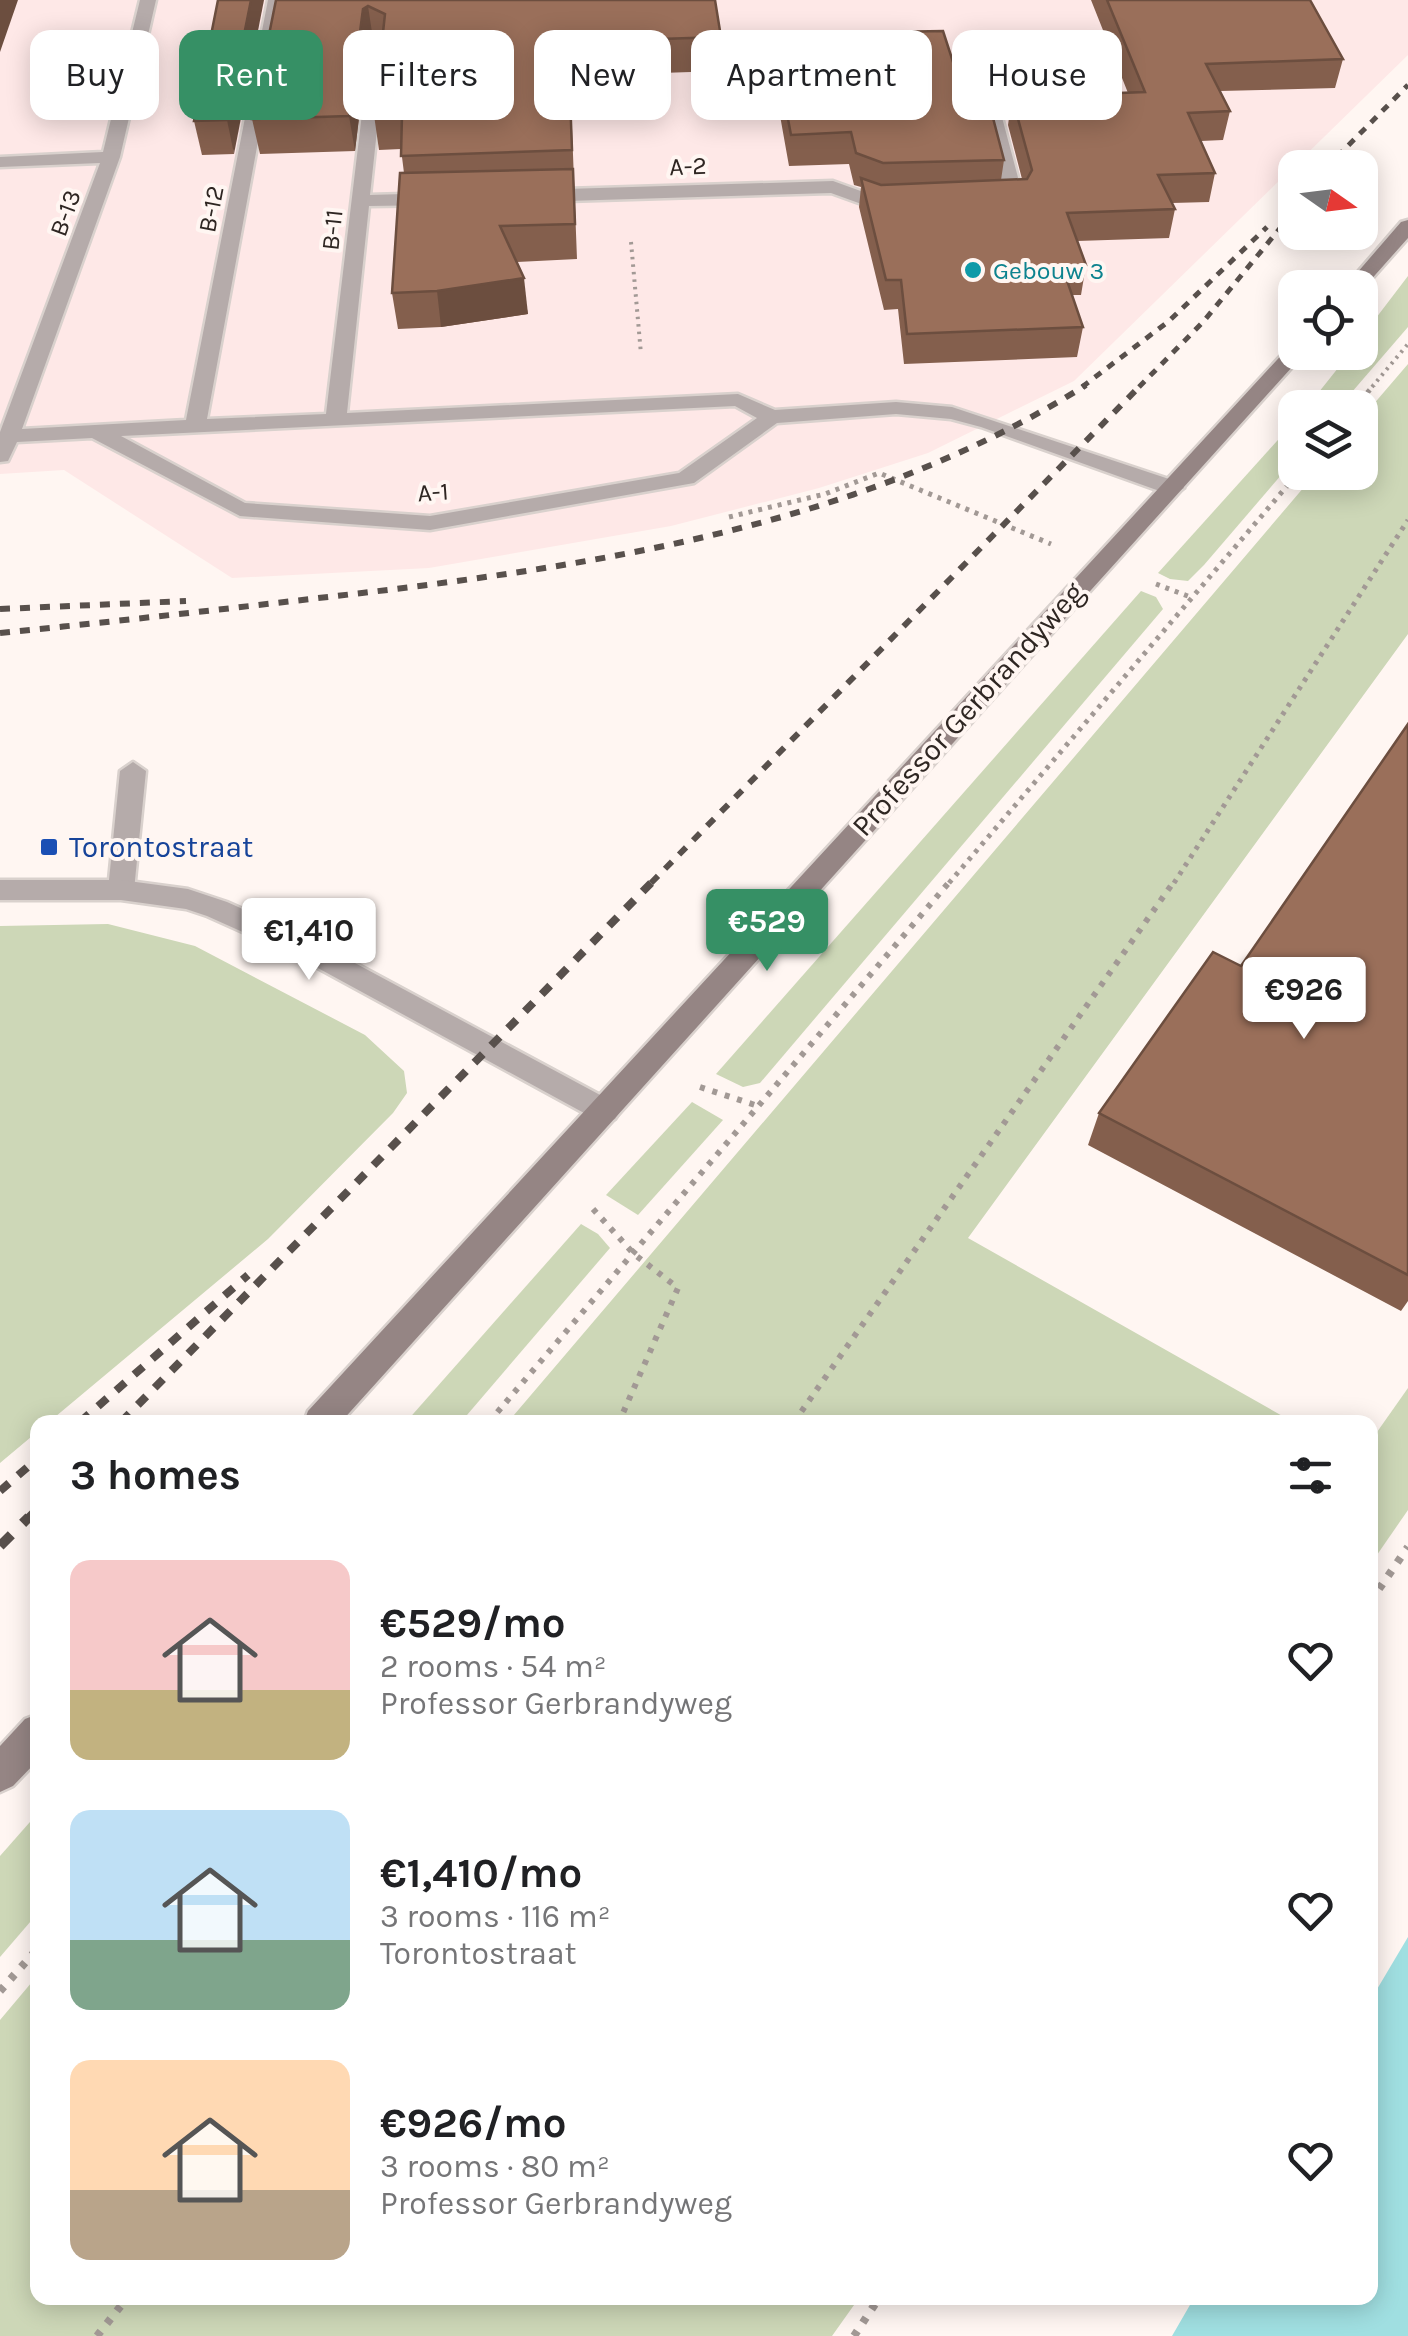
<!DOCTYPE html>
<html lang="en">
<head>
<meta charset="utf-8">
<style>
	:root { --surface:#fff; --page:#f2f2f2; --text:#202124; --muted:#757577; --accent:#369065 }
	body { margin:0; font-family:Karla,sans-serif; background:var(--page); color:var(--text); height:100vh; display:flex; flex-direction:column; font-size:38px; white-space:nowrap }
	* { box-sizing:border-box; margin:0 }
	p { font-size:32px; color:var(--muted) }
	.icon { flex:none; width:55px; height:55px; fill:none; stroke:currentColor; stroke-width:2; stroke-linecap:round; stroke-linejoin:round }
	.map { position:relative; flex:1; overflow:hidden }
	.side { position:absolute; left:30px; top:1415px; width:1348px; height:890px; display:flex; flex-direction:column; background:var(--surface); border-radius:20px; box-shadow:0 5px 25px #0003 }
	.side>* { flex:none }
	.banner { position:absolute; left:30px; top:30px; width:1350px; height:90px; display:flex; gap:20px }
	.needle { width:65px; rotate:104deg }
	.controls { position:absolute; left:1278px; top:150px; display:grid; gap:20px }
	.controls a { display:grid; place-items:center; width:100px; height:100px; border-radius:20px; background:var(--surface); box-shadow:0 5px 25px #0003; font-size:50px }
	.price { position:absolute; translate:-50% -85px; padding:0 22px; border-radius:10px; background:#fff; color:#222; font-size:32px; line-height:65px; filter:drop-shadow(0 2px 5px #0008) }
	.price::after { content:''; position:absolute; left:50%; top:60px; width:30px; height:22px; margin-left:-15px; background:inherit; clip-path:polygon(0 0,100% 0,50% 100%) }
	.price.selected { background:var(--accent); color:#fff }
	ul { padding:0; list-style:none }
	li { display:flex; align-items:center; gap:30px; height:250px; padding:0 40px }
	li span { display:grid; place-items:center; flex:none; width:280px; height:200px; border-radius:20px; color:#555 }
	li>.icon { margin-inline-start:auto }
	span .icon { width:120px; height:120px; fill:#fffc; stroke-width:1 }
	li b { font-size:42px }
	h2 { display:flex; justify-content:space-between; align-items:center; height:120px; padding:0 40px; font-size:42px }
	.pill { padding:0 35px; border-radius:20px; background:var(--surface); box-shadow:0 5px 25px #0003; font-size:35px; line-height:90px }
	.pill.selected { background:var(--accent); color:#fff }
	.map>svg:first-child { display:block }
	.industrial { fill:#fee8e7 }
	.green { fill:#cdd7b7 }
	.water { fill:#a0dfe1 }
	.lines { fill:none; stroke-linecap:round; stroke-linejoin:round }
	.lane-casing { stroke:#d9d1cd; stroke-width:5 }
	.street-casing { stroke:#d9d1cd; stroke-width:5 }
	.secondary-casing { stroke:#d9d1cd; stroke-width:5 }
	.path-far3 { stroke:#a29995; stroke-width:4; stroke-dasharray:2.5 5; stroke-linecap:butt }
	.path-far2 { stroke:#a29995; stroke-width:5; stroke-dasharray:4 6; stroke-linecap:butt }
	.path-far1 { stroke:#a29995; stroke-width:6; stroke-dasharray:5 8; stroke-linecap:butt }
	.path { stroke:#a29995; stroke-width:8; stroke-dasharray:6 10; stroke-linecap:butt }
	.lane { fill:#b5abaa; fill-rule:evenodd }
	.street { fill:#b5abaa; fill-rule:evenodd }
	.secondary { fill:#958584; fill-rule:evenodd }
	.rail-far3 { stroke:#58504c; stroke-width:5; stroke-dasharray:8 8; stroke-linecap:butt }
	.rail-far2 { stroke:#58504c; stroke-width:6; stroke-dasharray:10 10; stroke-linecap:butt }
	.rail-far1 { stroke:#58504c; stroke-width:8; stroke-dasharray:12 12; stroke-linecap:butt }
	.rail { stroke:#58504c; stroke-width:10; stroke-dasharray:16 16; stroke-linecap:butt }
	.wall { fill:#845f4d }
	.shaded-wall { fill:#6c4e3f }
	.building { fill:#9a6f5a; stroke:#6c4e3f; stroke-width:2.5 }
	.culture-dot { fill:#0f9aa8; stroke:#fff6f2; stroke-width:4 }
	.transit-dot { fill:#1a4fb4; stroke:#fff6f2; stroke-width:4 }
	.labels { text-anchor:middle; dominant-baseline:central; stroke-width:8; stroke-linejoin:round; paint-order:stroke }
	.far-street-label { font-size:25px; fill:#2e2622; stroke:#fff6f2 }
	.far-culture-label { font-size:25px; fill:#0d838f; stroke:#fff6f2; text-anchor:start }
	.street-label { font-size:30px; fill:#2e2622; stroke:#fff6f2 }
	.transit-label { font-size:30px; fill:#164399; stroke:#fff6f2; text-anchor:start }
</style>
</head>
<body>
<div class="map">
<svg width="1408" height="2336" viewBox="0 0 1408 2336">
	<rect width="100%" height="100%" fill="#fff6f2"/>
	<path class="industrial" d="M0,0H1408V55L1074,381L928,453L819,488L671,526L429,568L232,578L64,470L0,474Z"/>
	<g class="green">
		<path d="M1408,276V327L1339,407H1307L1350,353L1360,352V339Z"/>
		<path d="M1408,364V634L968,1238L1293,1422H508L1316,473L1360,472V420Z"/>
		<path d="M1295,421V459L1204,565L1188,581L1170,579L1158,573Z"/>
		<path d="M1141,591L1156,597L1163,609L760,1083L743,1087L716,1074Z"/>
		<path d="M108,924L195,946L365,1035L404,1071L407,1093L393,1113L268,1239L49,1422H38L37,1432L0,1463V926Z"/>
		<path d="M692,1102L723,1120L638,1215L606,1195Z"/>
		<path d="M581,1224L598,1234L610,1248L461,1422H406Z"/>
		<path d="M1408,1388V1510L1370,1565V1442Z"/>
		<path d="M37,1814V1914L0,1957V1856Z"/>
		<path d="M37,1976L38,2298H859L832,2336H0V2020Z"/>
	</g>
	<path class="water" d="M1408,1937V2336H1172L1194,2298H1370V2001Z"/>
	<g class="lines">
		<defs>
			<g id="lane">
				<path d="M140,0H156L120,157L22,429L186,420L268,0H284L207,419L326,414L370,47L378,42L386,47L370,195L438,193L447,199L438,205L369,206L347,413L738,394L775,410L896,402L952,407L1181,483L1184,488L1173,495L1165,493L981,427L951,419L896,414L777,423L694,483L430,530L240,516L92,438L17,442L8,461L0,462V432L100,163L0,167V157L103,152ZM735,406L757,418L679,473L430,516L245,503L121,436Z"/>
				<path d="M979,56L987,61L1024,200L1022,204L995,206L986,200L1004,194L971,61Z"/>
				<path d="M833,181L880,198L900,197L909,203L900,209L878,210L831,193L533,202L524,196L533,190Z"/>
				<path d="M133,762L146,771L134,890L130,897H112L108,890L120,771Z"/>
			</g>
			<path id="street" d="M0,880H121L188,889L227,902L314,941L615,1103L620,1111L615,1119L605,1123L595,1119L294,955L207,916L186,909L121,900H0Z"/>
			<g id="secondary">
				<path d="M1408,220V238L1360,292V288H1344L1401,222Z"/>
				<path d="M1295,346V352H1305L1302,356L341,1422H304L308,1411L1288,348Z"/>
				<path d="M38,1714V1760L13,1786L0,1792V1746L25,1719Z"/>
			</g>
		</defs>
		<use href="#lane" class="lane-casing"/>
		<use href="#street" class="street-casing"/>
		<use href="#secondary" class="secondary-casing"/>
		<g class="path-far3">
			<path d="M631,242L641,354"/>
			<path d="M1372,387L1408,344"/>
		</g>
		<g class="path-far2">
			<path d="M1354,408L1374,385"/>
			<path d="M729,517L825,494L879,473L1051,544"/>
			<path d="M1156,584L1193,598"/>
			<path d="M949,883L1299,472"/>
			<path d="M1174,883L1408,520"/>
		</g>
		<g class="path-far1">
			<path d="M700,1087L761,1107"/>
			<path d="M593,1209L634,1254L678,1288L619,1422"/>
			<path d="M489,1422L951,880"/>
			<path d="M794,1422L1175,880"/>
		</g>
		<g class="path">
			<path d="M1370,1602L1408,1547"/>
			<path d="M0,1991L38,1948"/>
			<path d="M97,2336L127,2298"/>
			<path d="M854,2336L879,2298"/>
		</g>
		<use href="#lane" class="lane"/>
		<use href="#street" class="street"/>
		<use href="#secondary" class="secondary"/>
		<g class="rail-far3">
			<path d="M1326,168L1408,85"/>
			<path d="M1082,387L1169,321L1267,227"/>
			<path d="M1139,387L1203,322L1295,210"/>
		</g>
		<g class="rail-far2">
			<path d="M0,609L186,601"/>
			<path d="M0,633C121,621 242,607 362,593C613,563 868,522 1086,385"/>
			<path d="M651,883L1141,385"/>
		</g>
		<g class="rail-far1">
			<path d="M80,1422L248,1275"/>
			<path d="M121,1422L654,880"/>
			<path d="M0,1491L38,1458"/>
			<path d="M26,1520L38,1508"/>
		</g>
		<path class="rail" d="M0,1546L29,1517"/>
	</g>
	<g class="wall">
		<path d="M218,0L234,154L202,155L194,121Z"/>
		<path d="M276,0H715L721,37V71L570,76L577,259L517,262L528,314L441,327L398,329L392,293L404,173L401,149L379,150L374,115L382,44L373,39L368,43L355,151L260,154L252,119Z"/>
		<path d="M1091,0H1310L1343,59L1335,88L1220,91L1230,111L1223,140L1201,141L1215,173L1209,202L1172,203L1175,209L1169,238L1077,241L1086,265L1081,295H1072L1083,327L1077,357L904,364L898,309L884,310L859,207L861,187L854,185L849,164L789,166L771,65L772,34L964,96L1004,160L1001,180L1022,179L1008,125L1012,97L1128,93Z"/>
		<path d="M1408,724V1301L1401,1311L1088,1145L1099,1113L1241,966Z"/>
	</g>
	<g class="shaded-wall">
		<path d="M0,0H18L0,52Z"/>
		<path d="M251,0H264L234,154L227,120Z"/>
		<path d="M368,6L373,39L368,43L355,151L349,116L363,9Z"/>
		<path d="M524,278L528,314L441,327L437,291Z"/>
	</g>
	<g class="building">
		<path d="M218,0H251L227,120L194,121Z"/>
		<path d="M276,0H715L721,37L568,42L572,150L401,156L402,115H374L385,14L368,6L363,9L349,116L252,119Z"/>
		<path d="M1107,0H1310L1343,59L1206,64L1230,111L1188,113L1215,173L1158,175L1175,209L1067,213L1086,265L1062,266L1083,327L907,334L901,280H886L861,178L881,185L1027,179L1032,170L1012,97L1145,92Z"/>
		<path d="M943,31L964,96L987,95L1004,160L883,163L856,153L851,132L791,135L772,34Z"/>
		<path d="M573,169L575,224L500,226L524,278L437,291L392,293L400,173Z"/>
		<path d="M1408,724V1275L1099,1113L1213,952L1241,966Z"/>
	</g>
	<circle class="culture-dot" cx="973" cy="270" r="10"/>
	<rect class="transit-dot" x="39" y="837" width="20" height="20" rx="5"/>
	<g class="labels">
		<g class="far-street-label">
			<text transform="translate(688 166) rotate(-2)">A-2</text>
			<text transform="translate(211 209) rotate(-79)">B-12</text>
			<text transform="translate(65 213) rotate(-70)">B-13</text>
			<text transform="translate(332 230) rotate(-84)">B-11</text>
			<text transform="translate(433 492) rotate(-4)">A-1</text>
		</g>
		<g class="far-culture-label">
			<text x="993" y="270">Gebouw 3</text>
		</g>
		<g class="street-label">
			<text transform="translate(968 709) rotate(-48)">Professor Gerbrandyweg</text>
		</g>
		<g class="transit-label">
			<text x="69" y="847">Torontostraat</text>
		</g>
	</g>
</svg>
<div class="controls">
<a><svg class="needle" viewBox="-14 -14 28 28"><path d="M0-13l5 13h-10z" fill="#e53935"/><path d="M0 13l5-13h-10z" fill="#757577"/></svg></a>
<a><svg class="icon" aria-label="locate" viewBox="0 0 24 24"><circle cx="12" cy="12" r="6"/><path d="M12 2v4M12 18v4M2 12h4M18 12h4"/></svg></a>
<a><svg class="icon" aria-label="layers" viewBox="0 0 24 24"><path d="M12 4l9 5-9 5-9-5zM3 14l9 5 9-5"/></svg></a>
</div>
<b class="price selected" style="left:767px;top:974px">€529</b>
<b class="price" style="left:309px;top:983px">€1,410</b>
<b class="price" style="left:1304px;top:1042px">€926</b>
<div class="banner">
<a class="pill">Buy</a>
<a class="pill selected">Rent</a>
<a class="pill">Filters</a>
<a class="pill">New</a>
<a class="pill">Apartment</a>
<a class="pill">House</a>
</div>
<section class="side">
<h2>3 homes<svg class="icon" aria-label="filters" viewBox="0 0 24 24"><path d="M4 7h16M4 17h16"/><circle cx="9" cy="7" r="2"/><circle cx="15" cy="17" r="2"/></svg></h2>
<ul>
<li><span style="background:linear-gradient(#f6c9c9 65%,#c2b280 0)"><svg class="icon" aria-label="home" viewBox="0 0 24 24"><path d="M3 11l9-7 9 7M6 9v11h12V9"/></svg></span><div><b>€529/mo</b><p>2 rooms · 54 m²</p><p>Professor Gerbrandyweg</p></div><svg class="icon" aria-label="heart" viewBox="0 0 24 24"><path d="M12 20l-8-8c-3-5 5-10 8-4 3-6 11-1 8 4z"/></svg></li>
<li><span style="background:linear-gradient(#bfe0f5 65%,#7fa58c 0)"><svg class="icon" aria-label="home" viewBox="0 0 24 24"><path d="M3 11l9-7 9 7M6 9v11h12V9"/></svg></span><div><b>€1,410/mo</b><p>3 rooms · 116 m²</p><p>Torontostraat</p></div><svg class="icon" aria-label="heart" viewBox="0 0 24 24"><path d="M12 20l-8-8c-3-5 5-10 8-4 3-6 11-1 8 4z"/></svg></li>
<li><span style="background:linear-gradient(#ffd9b3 65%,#b9a48a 0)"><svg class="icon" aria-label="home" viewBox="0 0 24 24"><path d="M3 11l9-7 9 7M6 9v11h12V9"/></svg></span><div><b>€926/mo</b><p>3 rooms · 80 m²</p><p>Professor Gerbrandyweg</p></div><svg class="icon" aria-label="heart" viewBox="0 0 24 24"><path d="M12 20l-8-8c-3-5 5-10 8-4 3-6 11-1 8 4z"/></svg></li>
</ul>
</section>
</div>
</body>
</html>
